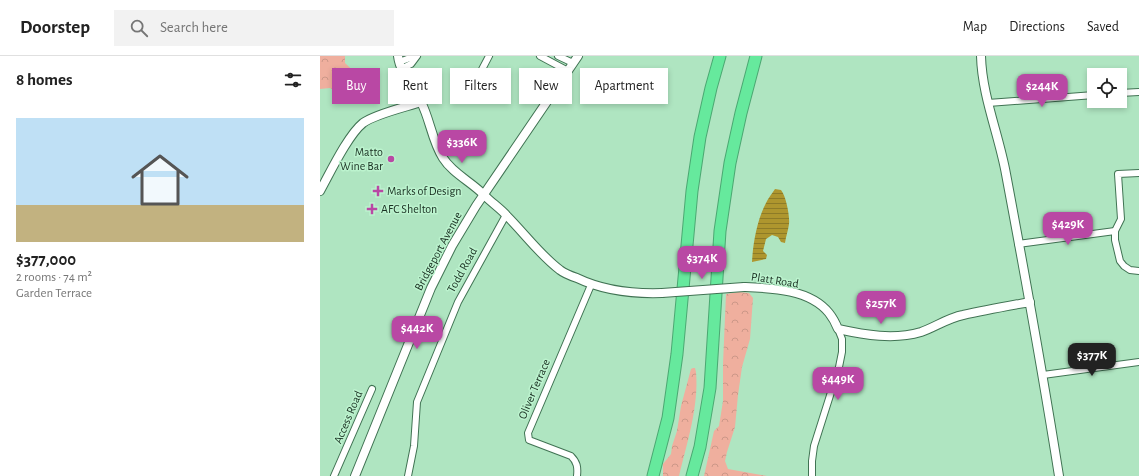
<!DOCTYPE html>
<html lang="en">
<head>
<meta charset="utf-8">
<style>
	:root { --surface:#fff; --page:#f2f2f2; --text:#222; --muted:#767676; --line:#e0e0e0; --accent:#b948a4 }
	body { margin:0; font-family:"Alegreya Sans",sans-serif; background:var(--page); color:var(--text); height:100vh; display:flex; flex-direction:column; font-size:15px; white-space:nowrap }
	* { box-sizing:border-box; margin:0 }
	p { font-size:13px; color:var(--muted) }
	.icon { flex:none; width:22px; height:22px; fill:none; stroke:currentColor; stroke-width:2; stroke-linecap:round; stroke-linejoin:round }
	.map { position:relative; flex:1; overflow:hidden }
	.sheet { display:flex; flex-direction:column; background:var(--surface); width:320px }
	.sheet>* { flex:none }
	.guide { position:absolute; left:12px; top:12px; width:380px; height:36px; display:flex; gap:8px }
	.fabs { position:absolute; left:767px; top:12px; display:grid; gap:8px }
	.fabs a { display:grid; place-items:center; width:40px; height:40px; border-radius:0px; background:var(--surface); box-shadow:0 2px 6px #0003; font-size:20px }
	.price { position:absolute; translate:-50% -34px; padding:0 9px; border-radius:8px; background:var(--accent); color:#fff; font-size:13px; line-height:26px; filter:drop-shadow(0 1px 2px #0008) }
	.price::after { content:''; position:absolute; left:50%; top:24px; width:12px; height:9px; margin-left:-6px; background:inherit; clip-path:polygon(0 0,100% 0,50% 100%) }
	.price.selected { background:#222; color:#fff }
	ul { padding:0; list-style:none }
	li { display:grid; align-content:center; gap:8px; height:212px; padding:0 16px }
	li span { display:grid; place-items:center; height:124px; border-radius:0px; color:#555 }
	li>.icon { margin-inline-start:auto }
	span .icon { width:72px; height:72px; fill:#fffc; stroke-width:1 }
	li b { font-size:17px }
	h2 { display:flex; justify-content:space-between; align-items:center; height:48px; padding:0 16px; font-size:17px }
	.pill { padding:0 14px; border-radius:0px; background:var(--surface); box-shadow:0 2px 6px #0003; font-size:14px; line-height:36px }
	.pill.selected { background:var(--accent); color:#fff }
	header { display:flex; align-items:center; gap:24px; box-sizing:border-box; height:56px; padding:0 20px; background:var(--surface); border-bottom:1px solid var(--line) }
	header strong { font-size:19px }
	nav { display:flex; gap:22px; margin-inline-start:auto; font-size:14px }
	.search { width:280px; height:36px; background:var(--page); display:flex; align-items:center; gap:10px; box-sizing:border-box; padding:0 14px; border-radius:0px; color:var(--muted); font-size:15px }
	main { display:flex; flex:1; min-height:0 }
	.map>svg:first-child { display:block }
	.forest { fill:url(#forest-crowns) }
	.water { fill:url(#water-rules) }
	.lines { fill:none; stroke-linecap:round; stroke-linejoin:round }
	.street-casing { stroke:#407353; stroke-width:8 }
	.secondary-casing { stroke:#407353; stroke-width:10 }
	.highway-casing { stroke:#4ba872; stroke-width:13 }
	.street { stroke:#fff; stroke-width:6 }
	.secondary { stroke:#fff; stroke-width:8 }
	.highway { stroke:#66e99d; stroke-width:11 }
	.secondary-bridge-casing { stroke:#407353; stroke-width:10; stroke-linecap:butt }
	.secondary-bridge { stroke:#fff; stroke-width:8 }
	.poi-dot { fill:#b948a4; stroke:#bcf3ce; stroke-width:1.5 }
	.labels { text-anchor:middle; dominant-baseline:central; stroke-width:3; stroke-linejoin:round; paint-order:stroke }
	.poi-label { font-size:12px; fill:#1a3022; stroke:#bcf3ce; text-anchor:start }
	.street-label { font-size:12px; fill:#1a3022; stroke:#bcf3ce }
</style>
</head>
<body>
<header>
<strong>Doorstep</strong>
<div class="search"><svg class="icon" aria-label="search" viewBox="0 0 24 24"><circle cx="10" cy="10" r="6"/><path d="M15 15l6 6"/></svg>Search here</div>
<nav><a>Map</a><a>Directions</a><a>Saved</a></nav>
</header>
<main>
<section class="sheet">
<h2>8 homes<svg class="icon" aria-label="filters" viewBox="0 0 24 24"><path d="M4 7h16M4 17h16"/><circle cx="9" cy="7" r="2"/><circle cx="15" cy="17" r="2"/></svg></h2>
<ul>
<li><span style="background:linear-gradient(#bfe0f5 70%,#c2b280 0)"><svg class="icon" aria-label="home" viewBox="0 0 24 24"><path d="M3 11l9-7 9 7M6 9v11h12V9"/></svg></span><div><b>$377,000</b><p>2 rooms · 74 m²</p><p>Garden Terrace</p></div></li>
</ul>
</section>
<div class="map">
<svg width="819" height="420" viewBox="0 0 819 420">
	<defs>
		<pattern id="forest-crowns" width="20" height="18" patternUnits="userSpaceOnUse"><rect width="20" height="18" fill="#efaf9e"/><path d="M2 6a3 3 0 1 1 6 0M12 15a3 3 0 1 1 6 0" fill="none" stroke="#cc9788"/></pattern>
		<pattern id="water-rules" width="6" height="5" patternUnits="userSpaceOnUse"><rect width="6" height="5" fill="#ae962e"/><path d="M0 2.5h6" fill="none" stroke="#8d7b27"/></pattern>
	</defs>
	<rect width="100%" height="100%" fill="#afe5c1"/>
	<g class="forest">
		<path d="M0,0H25V7L44,25V32L34,41H25L10,32L0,33Z"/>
		<path d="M419,236L429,237L433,242L430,283L422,311L418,339L415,371L407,396L405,405L408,413L447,420H384L394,375L399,370L403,345V308L406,238Z"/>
		<path d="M373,312H375L376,316C379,350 367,387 359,420H343V408L351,398L352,390L357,375L361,350L371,313Z"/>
	</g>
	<path class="water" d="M455,133L461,134C466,140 470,160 469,168C468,175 466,180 465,187L461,186L458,181L452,179L446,183L443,195L447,199L446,203L432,206C433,187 437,164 446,147C448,142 452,138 455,133Z"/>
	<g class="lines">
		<defs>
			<g id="street">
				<path d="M220,0L248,15"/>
				<path d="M238,0L253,7"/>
				<path d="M79,6L90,2L94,3"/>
				<path d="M81,13L91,8L97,0"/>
				<path d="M158,21L169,0"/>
				<path d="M800,37L819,36"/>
				<path d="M668,47L774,39"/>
				<path d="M819,117L798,118L801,163L795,175V184L800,205L804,210L810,214L819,215"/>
				<path d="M698,188L795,175"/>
				<path d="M723,319L819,306"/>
				<path d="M14,420L52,333"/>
				<path d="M88,420L94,390L97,346L138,246L186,159"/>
				<path d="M257,420C258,411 257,406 251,400L209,384L208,377L271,229"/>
				<path d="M492,420V405L494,390L519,311L522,296V283L518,273"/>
			</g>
			<g id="secondary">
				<path d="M78,0C80,17 93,31 101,46C110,63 112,85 123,102C133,118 152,126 165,140C172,147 181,153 187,160C205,178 220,199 240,214C245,218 251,220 257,222C284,235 312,238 342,237"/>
				<path d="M661,0C662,40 679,79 686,118C705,219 723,319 739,420"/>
				<path d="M0,135C10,117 28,79 43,67C55,58 86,51 101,46"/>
				<path d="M424,231C451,232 490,233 509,257C513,262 516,268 518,273C545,279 574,284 601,276C615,271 628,262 643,259C665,254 688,250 710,246"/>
				<path d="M35,420L111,232L132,190L156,150L258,0"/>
			</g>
			<g id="highway">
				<path d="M333,420L348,362L357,298L372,135L380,81L391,32L400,0"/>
				<path d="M372,420L380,391L390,332L400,175L410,107L421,57L436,0"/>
			</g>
		</defs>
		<use href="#street" class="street-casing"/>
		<use href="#secondary" class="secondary-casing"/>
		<use href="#highway" class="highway-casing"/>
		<use href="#street" class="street"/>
		<use href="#secondary" class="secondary"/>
		<use href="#highway" class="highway"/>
		<defs>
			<path id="secondary-bridge" d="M342,237L424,231"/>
		</defs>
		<use href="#secondary-bridge" class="secondary-bridge-casing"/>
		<use href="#secondary-bridge" class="secondary-bridge"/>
	</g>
	<g class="poi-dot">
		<circle cx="71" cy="103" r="4"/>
		<path d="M56 129h4v4h4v4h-4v4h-4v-4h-4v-4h4z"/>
		<path d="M50 147h4v4h4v4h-4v4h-4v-4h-4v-4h4z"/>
	</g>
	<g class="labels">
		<g class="poi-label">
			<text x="63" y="96" text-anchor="end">Matto<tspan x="63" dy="14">Wine Bar</tspan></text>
			<text x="67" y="135">Marks of Design</text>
			<text x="61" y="153">AFC Shelton</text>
		</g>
		<g class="street-label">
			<text transform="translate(118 195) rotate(-62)">Bridgeport Avenue</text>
			<text transform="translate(142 214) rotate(-61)">Todd Road</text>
			<text transform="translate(455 224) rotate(9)">Platt Road</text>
			<text transform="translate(214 333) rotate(-67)">Oliver Terrace</text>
			<text transform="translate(28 361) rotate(-67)">Access Road</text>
		</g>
	</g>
</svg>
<div class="fabs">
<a><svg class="icon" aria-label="locate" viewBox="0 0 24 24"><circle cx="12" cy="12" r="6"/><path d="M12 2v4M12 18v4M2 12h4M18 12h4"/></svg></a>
</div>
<b class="price" style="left:722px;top:52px">$244K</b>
<b class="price" style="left:142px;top:108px">$336K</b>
<b class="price" style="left:748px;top:190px">$429K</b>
<b class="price" style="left:382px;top:224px">$374K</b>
<b class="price" style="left:561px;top:269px">$257K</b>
<b class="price" style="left:97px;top:294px">$442K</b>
<b class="price selected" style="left:772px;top:321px">$377K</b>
<b class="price" style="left:518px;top:345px">$449K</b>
<div class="guide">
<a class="pill selected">Buy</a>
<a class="pill">Rent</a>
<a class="pill">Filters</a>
<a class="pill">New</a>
<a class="pill">Apartment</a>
</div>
</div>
</main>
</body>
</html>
